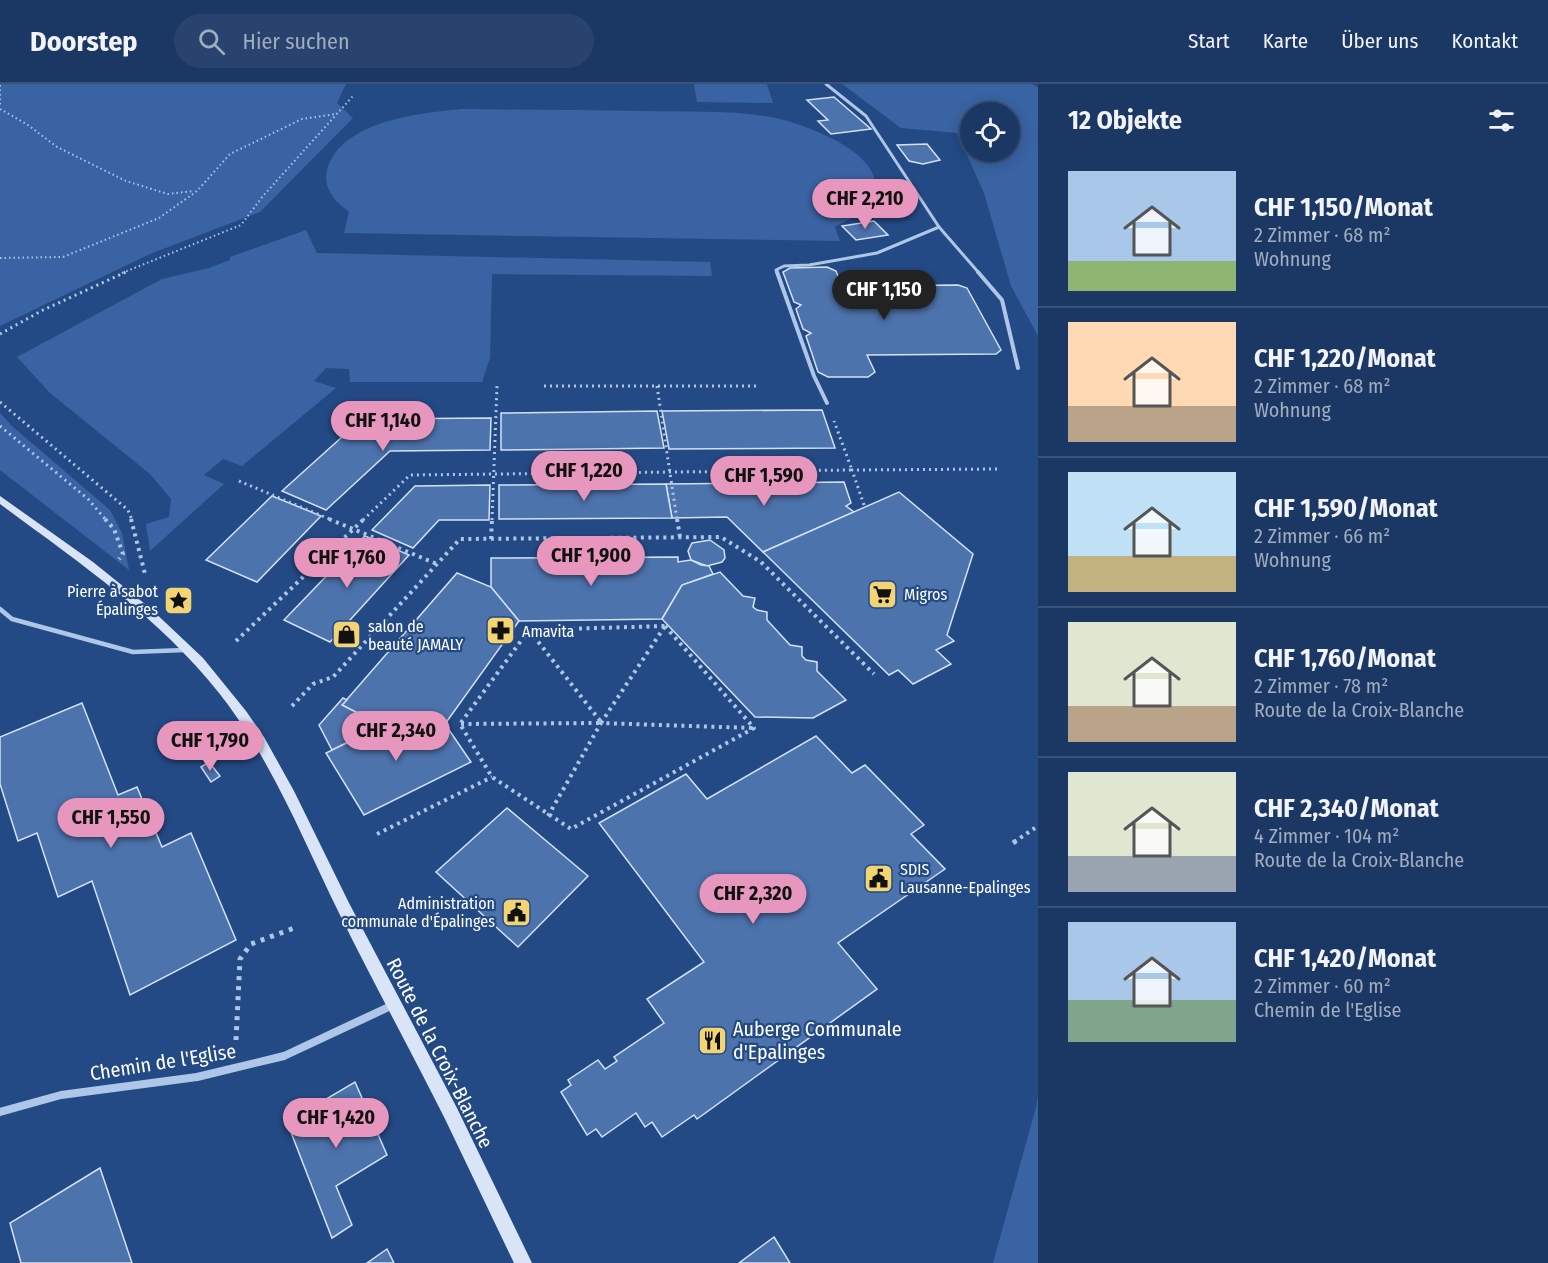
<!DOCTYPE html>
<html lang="de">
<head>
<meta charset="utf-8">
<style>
	:root { --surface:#1b3864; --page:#28436d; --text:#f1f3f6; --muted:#a0acbf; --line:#395278; --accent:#e797bd }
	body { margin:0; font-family:"Fira Sans Condensed",sans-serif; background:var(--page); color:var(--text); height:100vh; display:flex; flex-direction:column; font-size:22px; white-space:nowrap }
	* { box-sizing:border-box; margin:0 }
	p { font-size:20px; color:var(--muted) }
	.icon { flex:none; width:33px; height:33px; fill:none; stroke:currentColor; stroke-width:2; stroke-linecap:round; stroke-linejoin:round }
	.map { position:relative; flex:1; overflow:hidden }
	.side { display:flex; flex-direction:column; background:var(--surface); width:510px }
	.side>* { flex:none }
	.tools { position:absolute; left:960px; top:18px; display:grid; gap:12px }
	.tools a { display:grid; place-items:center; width:60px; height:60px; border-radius:50%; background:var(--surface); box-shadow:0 3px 15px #0003,0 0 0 2px var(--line); font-size:30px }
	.price { position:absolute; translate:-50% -51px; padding:0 14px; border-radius:21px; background:var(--accent); color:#111; font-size:20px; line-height:39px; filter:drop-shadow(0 2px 3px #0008) }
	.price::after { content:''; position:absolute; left:50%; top:36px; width:18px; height:14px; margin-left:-9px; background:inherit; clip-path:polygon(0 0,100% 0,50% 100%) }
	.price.selected { background:#222; color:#fff }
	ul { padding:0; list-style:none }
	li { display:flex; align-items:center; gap:18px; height:150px; padding:0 30px }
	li+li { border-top:2px solid var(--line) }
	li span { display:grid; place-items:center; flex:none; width:168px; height:120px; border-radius:0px; color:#555 }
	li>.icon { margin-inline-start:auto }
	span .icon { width:72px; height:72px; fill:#fffc; stroke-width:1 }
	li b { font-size:26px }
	h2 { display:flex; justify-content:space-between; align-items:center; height:72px; padding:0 30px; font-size:26px }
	header { display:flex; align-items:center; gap:36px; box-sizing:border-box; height:84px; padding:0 30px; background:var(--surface); border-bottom:2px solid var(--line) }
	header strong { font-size:28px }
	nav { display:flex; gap:33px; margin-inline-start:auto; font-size:21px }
	.search { width:420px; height:54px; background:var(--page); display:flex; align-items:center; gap:15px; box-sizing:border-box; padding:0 21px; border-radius:33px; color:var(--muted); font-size:22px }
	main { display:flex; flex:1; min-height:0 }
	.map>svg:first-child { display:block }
	.green { fill:#3963a2; fill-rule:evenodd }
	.building { fill:#4d73ad; stroke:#d2e1f6; stroke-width:1.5 }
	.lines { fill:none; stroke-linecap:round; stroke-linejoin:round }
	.path-far3 { stroke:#aec6e8; stroke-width:2; stroke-dasharray:1.5 3; stroke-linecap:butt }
	.path-far2 { stroke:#aec6e8; stroke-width:3; stroke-dasharray:2 4; stroke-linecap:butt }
	.path-far1 { stroke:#aec6e8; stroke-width:4; stroke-dasharray:3 4.5; stroke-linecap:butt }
	.path { stroke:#aec6e8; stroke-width:5; stroke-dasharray:4 6; stroke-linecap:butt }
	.lane-far2 { stroke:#aec6e8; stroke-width:3 }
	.lane-far1 { stroke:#aec6e8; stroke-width:4 }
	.lane { stroke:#aec6e8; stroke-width:4.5 }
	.street { stroke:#aec6e8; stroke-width:8 }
	.secondary { fill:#d9e4f7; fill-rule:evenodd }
	.labels { text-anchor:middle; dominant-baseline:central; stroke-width:4.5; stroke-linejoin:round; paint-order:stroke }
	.poi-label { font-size:16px; fill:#fff; stroke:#244a85; text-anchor:start }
	.near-poi-label { font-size:20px; fill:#fff; stroke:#244a85; text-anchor:start }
	.near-street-label { font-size:20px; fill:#fff; stroke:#244a85 }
</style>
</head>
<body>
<header>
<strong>Doorstep</strong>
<div class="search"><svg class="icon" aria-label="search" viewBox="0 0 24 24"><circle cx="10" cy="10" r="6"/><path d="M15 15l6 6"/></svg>Hier suchen</div>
<nav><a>Start</a><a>Karte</a><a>Über uns</a><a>Kontakt</a></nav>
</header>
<main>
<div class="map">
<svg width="1038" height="1179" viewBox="0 0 1038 1179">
	<rect width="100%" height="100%" fill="#244a85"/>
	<g class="green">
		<path d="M0,0H346L337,19L353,34L260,128L150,170L0,242Z"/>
		<path d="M694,0H767L773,19L697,18Z"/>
		<path d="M842,0H1032L1038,3V252L1011,202L984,109L957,49L901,44ZM970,28H1010V68H970Z"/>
		<path d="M461,25C522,26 583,26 644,27C686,28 729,26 771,33C808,40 916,80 859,129C852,135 842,138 835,143L840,157L344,149L349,128C344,123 337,119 333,113C324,100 324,87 332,74C354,36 421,29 461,25Z"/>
		<path d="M306,146L317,169L710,178L712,192L492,190L490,274L482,298H350L349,285L326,284L314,297L336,304L242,382L223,375L204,391L224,400L150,467L146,440L169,433L171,415L150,390L50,309L17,273L162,195L209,184L230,176V173Z"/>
		<path d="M0,329L12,342L110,426L122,449L129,486L0,386Z"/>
		<path d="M1038,1011V1179H993L1036,1023Z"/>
	</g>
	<g class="building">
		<path d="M834,13L871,45L831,50L818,37L828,36L807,16Z"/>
		<path d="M927,60L940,76L923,80L909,77L897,61Z"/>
		<path d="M874,137L888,151L856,156L842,142Z"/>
		<path d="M827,183L836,187L842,202L958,201L967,204L1001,266L996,270L867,271L875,288L868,293H828L818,288L806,252L811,249L803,245L796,225L801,221L794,218L783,188L790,184Z"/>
		<path d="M822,326L835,364L669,365L662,327Z"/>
		<path d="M657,327L664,364L501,366V329Z"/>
		<path d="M491,334L490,366L390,367L326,426L282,407L362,335Z"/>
		<path d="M844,398L851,419L846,422L854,428L763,468L727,433L672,434L666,400Z"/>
		<path d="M666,400L672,434L499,435V401Z"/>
		<path d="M490,401L489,436H439L413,464L372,446L415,402Z"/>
		<path d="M899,408L973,470L947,551L954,557L936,566L951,580L913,600L898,586L889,591L763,468Z"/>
		<path d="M272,412L321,432L257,498L206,476Z"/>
		<path d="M365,452L409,471L330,558L284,536Z"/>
		<path d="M710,456L724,466L725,474L722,478L707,482L691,476L688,467L692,459Z"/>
		<path d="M678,473V478L691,476L701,481L709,482L713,490L682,501L662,535L519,537L491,503V474Z"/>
		<path d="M720,488L743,512L755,514L753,523L757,526L767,528V536L790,561L802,563V572L806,576L817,578V587L846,616L813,634L755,633L662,535L682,501Z"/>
		<path d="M457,489L491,503L519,537L445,640L381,642V638H375L342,621Z"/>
		<path d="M343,614L347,616L342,621L375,638H381V646H373L332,666L319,641Z"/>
		<path d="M82,619L118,711L137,703L162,763L191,749L236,856L130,911L92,797L58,813L37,749L18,757L0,700V653Z"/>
		<path d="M445,640L471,678L364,731L326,669L373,646H381V642Z"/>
		<path d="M816,652L852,689L865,681L924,741L911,750L945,785L838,859L877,905L697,1035L694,1031L662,1053L652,1038L645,1043L636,1029L602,1053L596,1045L587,1051L561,1008L571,1001L568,996L598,976L605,985L617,977L614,973L664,939L647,915L704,878L599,739L686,690L707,715Z"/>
		<path d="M209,678L220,692L211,698L201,683Z"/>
		<path d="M507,724L588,792L518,863L436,788Z"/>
		<path d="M355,998L387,1071L336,1102L352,1141L332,1154L287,1038Z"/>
		<path d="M100,1084L132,1179H21L10,1139Z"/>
		<path d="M774,1153L790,1179H739Z"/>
		<path d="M387,1165L394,1179H367Z"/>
	</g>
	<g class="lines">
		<g class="path-far3">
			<path d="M0,1V21"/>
			<path d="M0,25L28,41L57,63L126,97L168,110L193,107"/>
			<path d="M0,174L63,173L159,134L197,107L230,70L302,35L336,30"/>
			<path d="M122,189L241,141L263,112L353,12"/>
		</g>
		<g class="path-far2">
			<path d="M0,250L43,226L126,188"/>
			<path d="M544,302H759"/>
			<path d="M657,302L677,436"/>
			<path d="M0,318L128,426L132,436"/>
			<path d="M0,342L88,415L106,436"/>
			<path d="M239,397L332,436"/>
			<path d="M864,421L852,386L1000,385"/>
			<path d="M363,436L410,391L852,386L834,337"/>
			<path d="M492,436L497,302"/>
		</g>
		<g class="path-far1">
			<path d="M105,435L114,445L123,470L119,475"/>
			<path d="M131,435L145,490"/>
			<path d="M329,435L437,480"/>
			<path d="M677,435L680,453"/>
			<path d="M491,455L492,435"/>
			<path d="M665,542L754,644L571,745L492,693L460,640L529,546Z"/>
			<path d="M529,546L601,638"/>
			<path d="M236,557L364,435"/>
			<path d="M292,622L313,600L333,593L460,455L721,453L761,478L874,590"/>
			<path d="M601,639L665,542"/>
			<path d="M461,640L601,639"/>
			<path d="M548,732L601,639L753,644"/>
			<path d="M377,750L492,693"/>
			<path d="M1014,758L1035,744"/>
		</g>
		<g class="path">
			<path d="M1013,759L1016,757"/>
			<path d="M236,956L240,875L251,860L297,843"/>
		</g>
		<g class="lane-far2">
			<path d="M826,0L866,32L939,143L979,189"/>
			<path d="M777,189L776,186L784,182L809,181L877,169L939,143"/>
		</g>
		<g class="lane-far1">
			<path d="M777,188L814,292L827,319"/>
			<path d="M978,188L1002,216L1018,284"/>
		</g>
		<path class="lane" d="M0,525L12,535L133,568L185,566"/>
		<path class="street" d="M0,1028L61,1011L197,993L284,972L393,921"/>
		<path class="secondary" d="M0,412L93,478L150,524L203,574L246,627L264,653L294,707L349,819L457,1024L532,1179H514C491,1131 468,1083 445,1035C411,967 374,900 340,831C303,756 272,676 219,609C159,533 77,477 0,420Z"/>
	</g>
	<defs>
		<symbol id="supermarket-square" viewBox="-11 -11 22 22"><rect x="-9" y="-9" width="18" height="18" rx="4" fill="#f3d472" stroke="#244a85"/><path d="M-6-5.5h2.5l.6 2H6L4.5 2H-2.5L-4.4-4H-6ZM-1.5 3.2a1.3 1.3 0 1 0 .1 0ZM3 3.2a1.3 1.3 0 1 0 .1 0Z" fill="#111"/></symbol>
		<symbol id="sight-square" viewBox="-11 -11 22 22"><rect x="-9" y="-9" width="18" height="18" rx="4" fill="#f3d472" stroke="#244a85"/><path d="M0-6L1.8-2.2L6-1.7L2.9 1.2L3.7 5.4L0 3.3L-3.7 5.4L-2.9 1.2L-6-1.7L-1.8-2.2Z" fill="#111"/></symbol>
		<symbol id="pharmacy-square" viewBox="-11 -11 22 22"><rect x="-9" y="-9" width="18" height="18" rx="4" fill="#f3d472" stroke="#244a85"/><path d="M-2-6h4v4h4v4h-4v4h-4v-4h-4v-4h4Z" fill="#111"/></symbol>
		<symbol id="shop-square" viewBox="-11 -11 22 22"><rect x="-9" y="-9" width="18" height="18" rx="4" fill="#f3d472" stroke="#244a85"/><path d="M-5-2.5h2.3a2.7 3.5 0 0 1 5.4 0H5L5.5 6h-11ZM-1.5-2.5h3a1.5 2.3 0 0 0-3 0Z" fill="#111"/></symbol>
		<symbol id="civic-square" viewBox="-11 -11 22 22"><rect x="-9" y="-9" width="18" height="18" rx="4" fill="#f3d472" stroke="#244a85"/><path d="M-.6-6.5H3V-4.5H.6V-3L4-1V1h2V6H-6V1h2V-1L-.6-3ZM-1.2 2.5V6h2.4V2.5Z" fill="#111"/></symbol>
		<symbol id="restaurant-square" viewBox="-11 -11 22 22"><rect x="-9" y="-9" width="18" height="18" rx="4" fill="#f3d472" stroke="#244a85"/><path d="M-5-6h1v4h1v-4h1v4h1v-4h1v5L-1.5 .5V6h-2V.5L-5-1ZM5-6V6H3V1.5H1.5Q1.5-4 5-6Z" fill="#111"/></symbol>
	</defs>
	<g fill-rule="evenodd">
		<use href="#supermarket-square" x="866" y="494" width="33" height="33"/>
		<use href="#sight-square" x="162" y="500" width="33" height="33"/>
		<use href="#pharmacy-square" x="484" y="530" width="33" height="33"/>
		<use href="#shop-square" x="330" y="534" width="33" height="33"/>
		<use href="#civic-square" x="862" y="778" width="33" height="33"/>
		<use href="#civic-square" x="500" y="812" width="33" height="33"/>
		<use href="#restaurant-square" x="696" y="940" width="33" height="33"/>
	</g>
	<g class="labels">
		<g class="poi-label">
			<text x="158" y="507" text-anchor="end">Pierre à sabot<tspan x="158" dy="18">Épalinges</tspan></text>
			<text x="904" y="510">Migros</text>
			<text x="368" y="542">salon de<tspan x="368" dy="18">beauté JAMALY</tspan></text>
			<text x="522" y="547">Amavita</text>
			<text x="900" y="785">SDIS<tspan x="900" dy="18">Lausanne-Epalinges</tspan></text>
			<text x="495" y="819" text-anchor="end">Administration<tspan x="495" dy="18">communale d'Épalinges</tspan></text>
		</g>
		<g class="near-poi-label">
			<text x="733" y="945">Auberge Communale<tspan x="733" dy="23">d'Epalinges</tspan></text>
		</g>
		<g class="near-street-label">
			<text transform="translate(440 969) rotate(63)">Route de la Croix-Blanche</text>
			<text transform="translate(163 978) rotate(-9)">Chemin de l'Eglise</text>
		</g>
	</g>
</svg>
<div class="tools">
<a><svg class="icon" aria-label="locate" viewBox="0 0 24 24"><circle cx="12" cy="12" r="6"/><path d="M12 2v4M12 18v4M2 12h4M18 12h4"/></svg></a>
</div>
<b class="price" style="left:865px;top:146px">CHF 2,210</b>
<b class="price selected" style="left:884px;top:237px">CHF 1,150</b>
<b class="price" style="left:383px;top:368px">CHF 1,140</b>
<b class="price" style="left:584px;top:418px">CHF 1,220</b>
<b class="price" style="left:764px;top:423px">CHF 1,590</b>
<b class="price" style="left:591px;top:503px">CHF 1,900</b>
<b class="price" style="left:347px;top:505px">CHF 1,760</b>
<b class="price" style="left:396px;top:678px">CHF 2,340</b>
<b class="price" style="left:210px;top:688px">CHF 1,790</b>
<b class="price" style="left:111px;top:765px">CHF 1,550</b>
<b class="price" style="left:753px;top:841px">CHF 2,320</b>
<b class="price" style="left:336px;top:1065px">CHF 1,420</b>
</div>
<section class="side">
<h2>12 Objekte<svg class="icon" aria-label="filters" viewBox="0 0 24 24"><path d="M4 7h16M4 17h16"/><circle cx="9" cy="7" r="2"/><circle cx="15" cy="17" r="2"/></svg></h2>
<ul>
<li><span style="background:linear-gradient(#a9c7e8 75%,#8fb573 0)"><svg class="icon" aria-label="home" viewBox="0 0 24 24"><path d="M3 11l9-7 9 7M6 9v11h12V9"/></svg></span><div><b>CHF 1,150/Monat</b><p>2 Zimmer · 68 m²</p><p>Wohnung</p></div></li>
<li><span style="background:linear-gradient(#ffd9b3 70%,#b9a48a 0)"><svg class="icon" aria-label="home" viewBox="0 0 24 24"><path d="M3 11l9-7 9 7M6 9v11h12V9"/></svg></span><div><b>CHF 1,220/Monat</b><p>2 Zimmer · 68 m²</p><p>Wohnung</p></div></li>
<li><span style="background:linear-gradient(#bfe0f5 70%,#c2b280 0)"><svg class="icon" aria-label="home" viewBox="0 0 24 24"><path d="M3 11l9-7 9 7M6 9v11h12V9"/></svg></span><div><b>CHF 1,590/Monat</b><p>2 Zimmer · 66 m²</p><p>Wohnung</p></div></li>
<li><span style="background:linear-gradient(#dfe7d0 70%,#b9a48a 0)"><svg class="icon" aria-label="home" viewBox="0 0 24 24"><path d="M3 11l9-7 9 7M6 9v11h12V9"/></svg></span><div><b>CHF 1,760/Monat</b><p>2 Zimmer · 78 m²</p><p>Route de la Croix-Blanche</p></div></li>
<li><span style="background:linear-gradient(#dfe7d0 70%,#9aa5b1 0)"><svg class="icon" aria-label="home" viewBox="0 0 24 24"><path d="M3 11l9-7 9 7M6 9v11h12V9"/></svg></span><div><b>CHF 2,340/Monat</b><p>4 Zimmer · 104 m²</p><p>Route de la Croix-Blanche</p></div></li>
<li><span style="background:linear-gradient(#a9c7e8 65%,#7fa58c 0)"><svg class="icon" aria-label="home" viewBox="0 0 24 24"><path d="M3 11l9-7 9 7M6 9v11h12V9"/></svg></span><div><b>CHF 1,420/Monat</b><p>2 Zimmer · 60 m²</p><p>Chemin de l'Eglise</p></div></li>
</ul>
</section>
</main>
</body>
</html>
